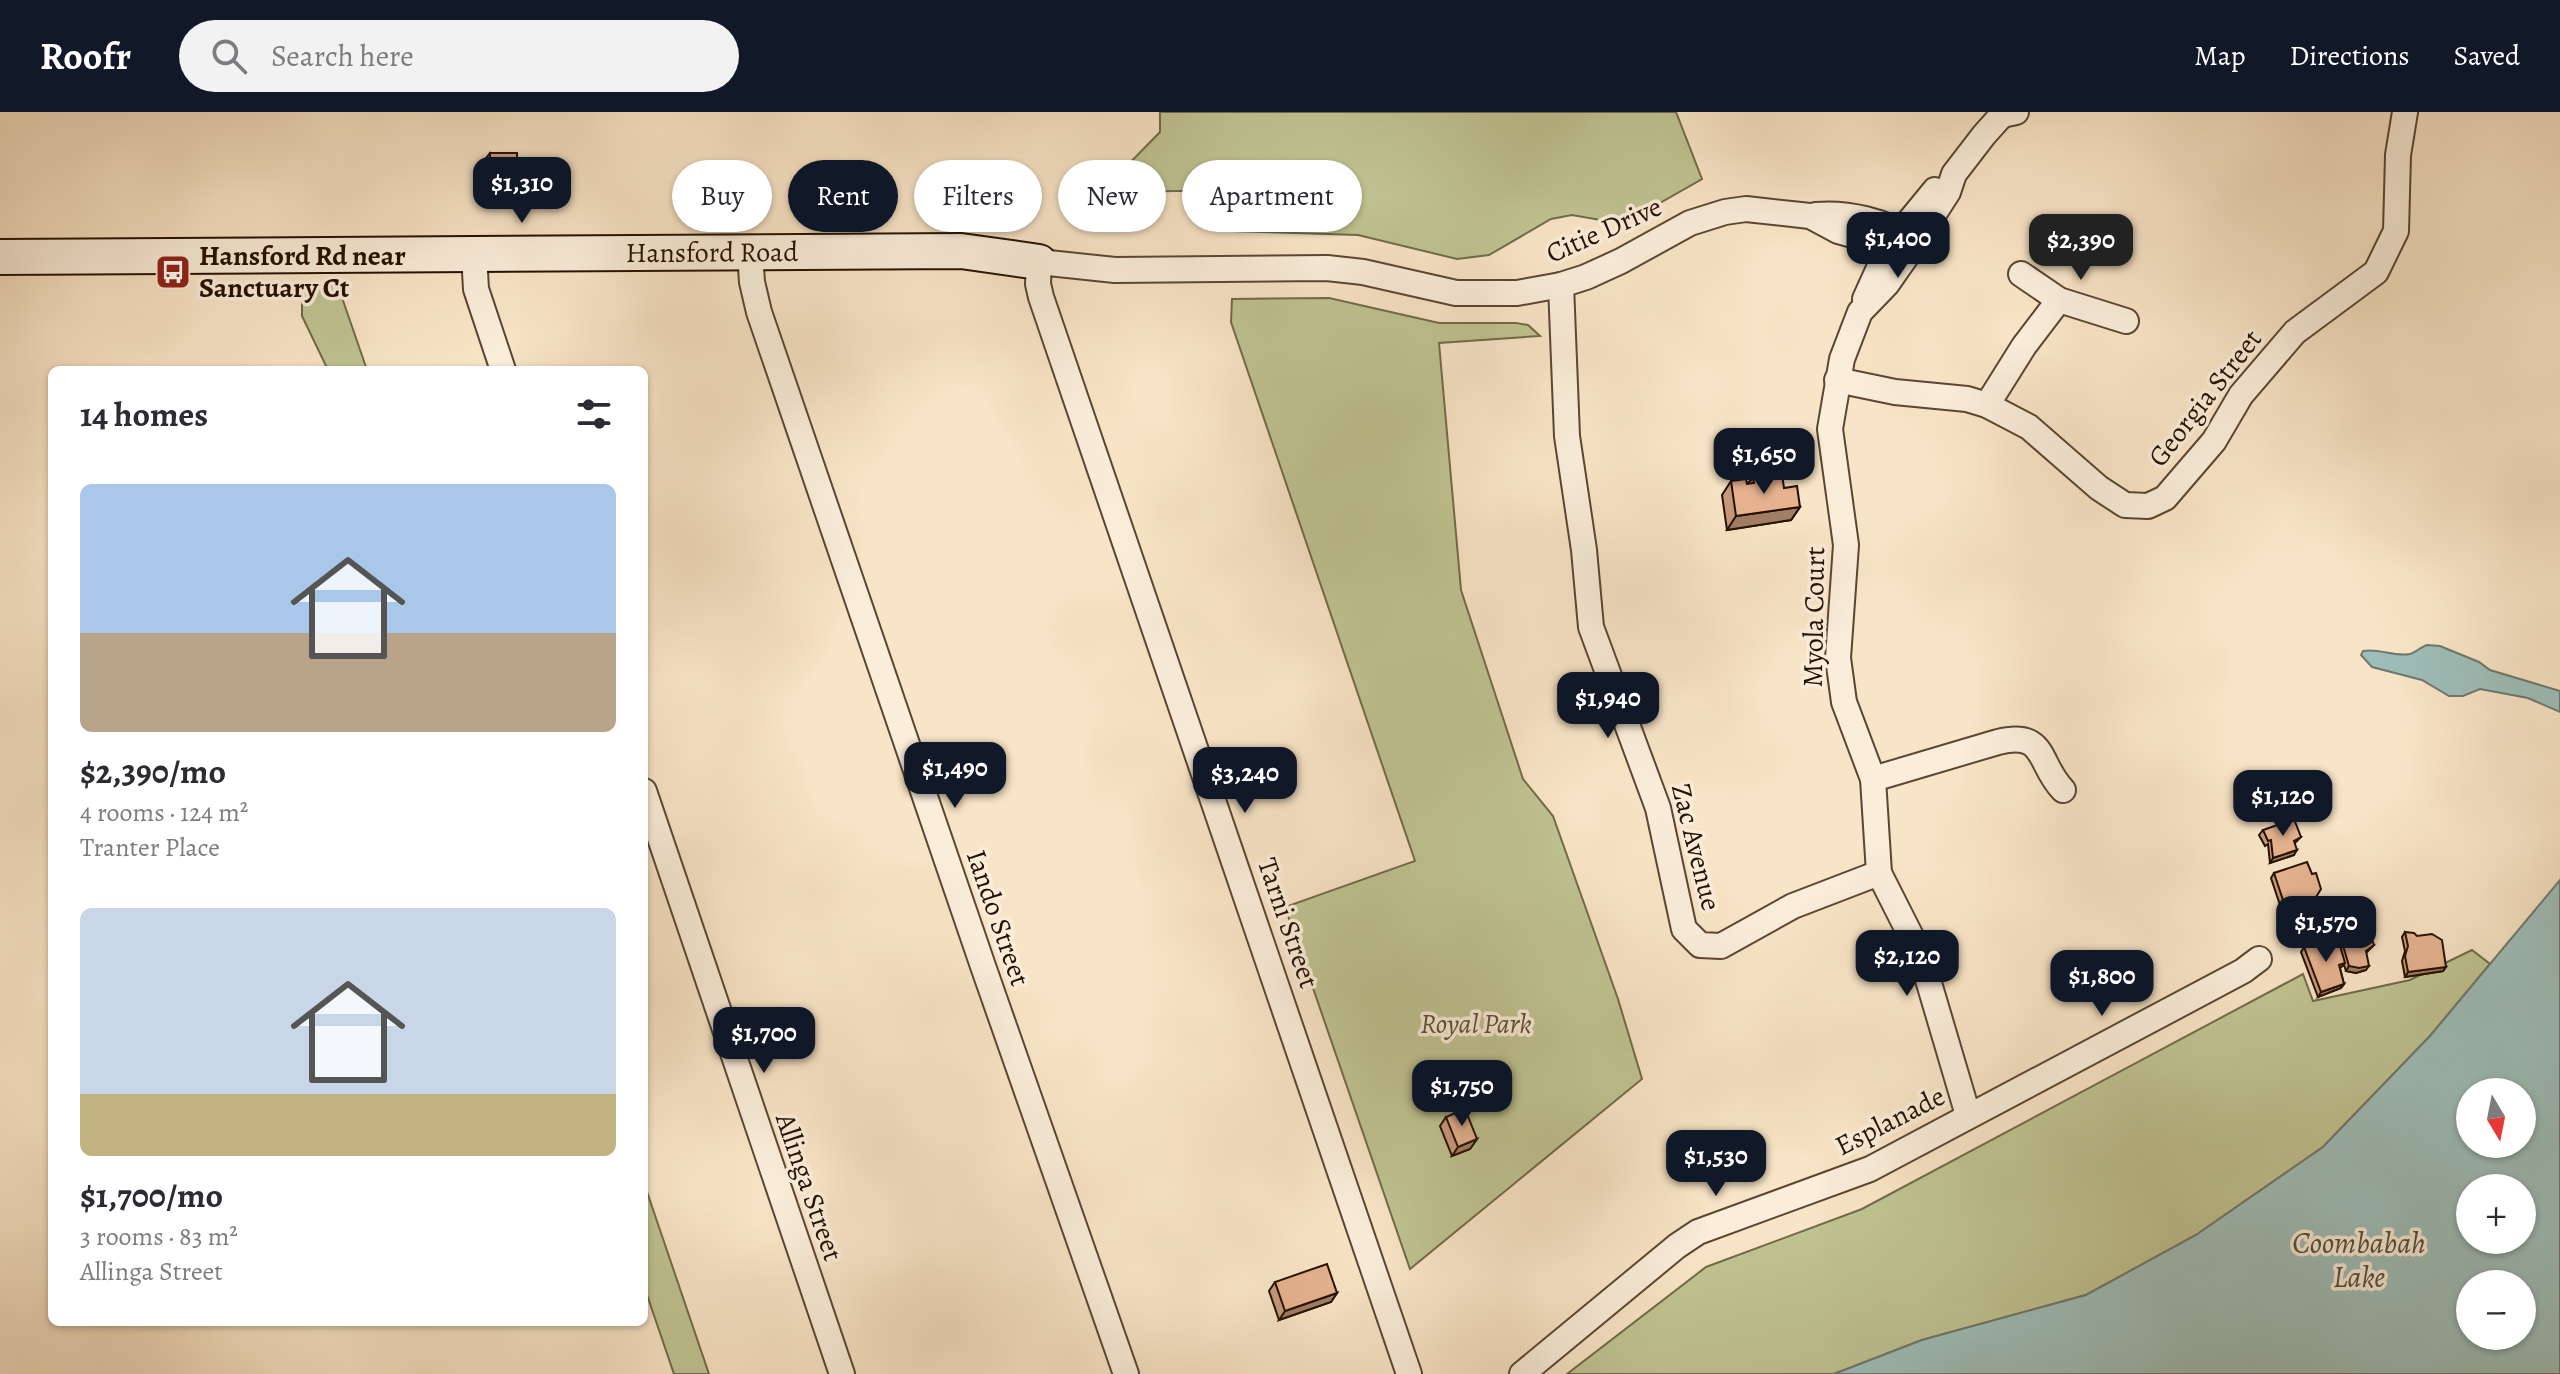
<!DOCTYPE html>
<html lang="en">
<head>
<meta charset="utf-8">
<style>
	:root { --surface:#fff; --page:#f2f2f3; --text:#2b2b33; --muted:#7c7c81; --accent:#111827 }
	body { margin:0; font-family:Alegreya,serif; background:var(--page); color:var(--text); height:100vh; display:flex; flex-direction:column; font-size:30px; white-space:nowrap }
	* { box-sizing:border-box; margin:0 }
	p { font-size:26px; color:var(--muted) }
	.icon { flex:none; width:44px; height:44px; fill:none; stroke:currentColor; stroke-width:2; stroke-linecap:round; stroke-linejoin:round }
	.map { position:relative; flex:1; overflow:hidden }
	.side { position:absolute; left:48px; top:254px; width:600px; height:960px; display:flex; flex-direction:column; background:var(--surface); border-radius:12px; box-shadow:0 2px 6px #0004 }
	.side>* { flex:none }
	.guide { position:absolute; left:672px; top:48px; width:760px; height:72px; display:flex; gap:16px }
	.needle { width:52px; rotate:170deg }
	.buttons { position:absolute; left:2456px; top:966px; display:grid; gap:16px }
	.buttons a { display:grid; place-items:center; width:80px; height:80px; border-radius:50%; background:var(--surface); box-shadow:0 2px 6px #0004; font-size:40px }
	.price { position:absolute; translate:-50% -68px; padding:0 18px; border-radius:16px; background:var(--accent); color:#fff; font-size:26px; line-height:52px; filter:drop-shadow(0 2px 4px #0008) }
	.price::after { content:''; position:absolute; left:50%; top:48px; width:24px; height:18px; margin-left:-12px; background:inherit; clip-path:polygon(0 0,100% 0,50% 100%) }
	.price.on { background:#222; color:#fff }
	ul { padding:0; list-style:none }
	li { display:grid; align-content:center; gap:16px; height:424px; padding:0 32px }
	li span { display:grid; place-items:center; height:248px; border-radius:12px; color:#555 }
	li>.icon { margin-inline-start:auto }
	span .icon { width:144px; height:144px; fill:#fffc; stroke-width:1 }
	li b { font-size:34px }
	h2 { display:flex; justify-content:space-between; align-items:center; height:96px; padding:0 32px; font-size:34px }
	.tag { padding:0 28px; border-radius:36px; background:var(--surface); box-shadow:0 2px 6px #0004; font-size:28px; line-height:72px }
	.tag.on { background:var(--accent); color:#fff }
	header { display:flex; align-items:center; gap:48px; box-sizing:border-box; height:112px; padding:0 40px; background:var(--accent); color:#fff }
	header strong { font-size:38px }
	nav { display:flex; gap:44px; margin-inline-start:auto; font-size:28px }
	.search { width:560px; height:72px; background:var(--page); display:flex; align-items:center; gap:20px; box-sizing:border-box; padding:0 28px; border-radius:44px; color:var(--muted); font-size:30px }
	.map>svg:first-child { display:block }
	.green { fill:#c0c392; stroke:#726a4a; stroke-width:2 }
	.water { fill:#9ebeb9; stroke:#6e796f; stroke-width:2; fill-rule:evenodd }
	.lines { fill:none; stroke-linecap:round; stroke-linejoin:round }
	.street-casing { stroke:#5a4632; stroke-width:28 }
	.secondary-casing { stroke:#251101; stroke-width:38 }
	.street { stroke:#faedda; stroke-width:24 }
	.secondary { stroke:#faedda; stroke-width:34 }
	.wall { fill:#c6997c; stroke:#251101; stroke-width:2 }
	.shaded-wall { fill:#a17d65; stroke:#251101; stroke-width:2 }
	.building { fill:#e6b290; stroke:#251101; stroke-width:2 }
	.labels { text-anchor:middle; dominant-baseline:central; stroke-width:7; stroke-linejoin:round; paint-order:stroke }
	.street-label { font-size:28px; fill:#251101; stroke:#faedda }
	.poi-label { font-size:28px; font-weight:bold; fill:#251101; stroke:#faedda; text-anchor:start }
	.park-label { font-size:28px; font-style:italic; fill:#5b4f34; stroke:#faedda }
	.water-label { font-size:30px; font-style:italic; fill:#4f4e41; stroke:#faedda }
</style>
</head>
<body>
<header>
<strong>Roofr</strong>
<div class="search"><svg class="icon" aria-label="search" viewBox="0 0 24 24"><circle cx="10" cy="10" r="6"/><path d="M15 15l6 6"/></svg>Search here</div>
<nav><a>Map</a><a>Directions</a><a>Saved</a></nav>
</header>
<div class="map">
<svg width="2560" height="1262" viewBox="0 0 2560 1262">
	<rect width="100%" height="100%" fill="#f8e4c6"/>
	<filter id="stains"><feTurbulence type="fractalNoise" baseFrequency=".0025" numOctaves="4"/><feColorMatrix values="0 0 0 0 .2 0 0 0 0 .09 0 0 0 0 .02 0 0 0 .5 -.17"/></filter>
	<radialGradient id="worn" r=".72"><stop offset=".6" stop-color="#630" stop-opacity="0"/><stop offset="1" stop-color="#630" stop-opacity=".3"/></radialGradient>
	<g class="green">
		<path d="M1160,0H1676L1702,67L1623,112L1572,103L1551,107L1489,143L1457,147L1358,123L1231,119V78L1125,80L1110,71L1160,20Z"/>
		<path d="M338,174L367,258H328L302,204V175Z"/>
		<path d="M1329,186L1439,211H1516L1528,213L1540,224L1439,231L1461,478L1523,667L1553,704L1618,887L1642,967L1410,1157L1285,795L1415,749L1231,210L1232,187Z"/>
		<path d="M2472,838L2490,852L2430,924L2323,1035L2196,1123L2086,1183L1922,1228L1834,1262H1567L1706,1155L1862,1097L2303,862L2313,889L2410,868Z"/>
		<path d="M644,1071L709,1262H674L644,1174Z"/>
	</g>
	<g class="water">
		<path d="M2427,533L2440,534L2479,550L2490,558L2560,579V600L2528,586L2480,577L2463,584H2449L2422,568L2372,555L2361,543L2363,539C2379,536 2394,545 2410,542C2416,540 2421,535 2427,533Z"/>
		<path d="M2560,768V1262H1834L1922,1228L2086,1183L2196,1123L2323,1035L2430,924ZM2470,980H2522V1032H2470ZM2470,1076H2522V1128H2470ZM2470,1172H2522V1224H2470Z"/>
	</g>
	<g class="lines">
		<defs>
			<g id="street">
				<path d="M1816,103C1847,100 1886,109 1911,127"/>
				<path d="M750,140L752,170L759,200L984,857L1126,1262"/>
				<path d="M474,142L476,177L503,258"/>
				<path d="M2021,162L2059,188L2126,209"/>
				<path d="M1561,173L1567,324L1584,438L1591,515L1658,696L1684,817L1700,833L1721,834L1793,794L1879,761"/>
				<path d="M1865,187L1889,134L1935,78"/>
				<path d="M1837,268L1895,280L1967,287L1987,293L2029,315L2099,376L2125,393L2148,394L2165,386L2214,329L2241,283L2295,220L2376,160L2396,119L2398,43L2405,0"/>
				<path d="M1987,293L2024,234L2059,188"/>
				<path d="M1873,667L1998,630C2047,618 2037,651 2063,678"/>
				<path d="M644,679L842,1262"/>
				<path d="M1968,1003L1921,844L1879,761L1873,667L1844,590L1838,546L1846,433L1830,317L1842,247L1860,200L1887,172L1910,139L1948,80L1954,62L1984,23L2002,3L2016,0"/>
				<path d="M1409,1262L1041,185L1038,172L1039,150L1115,158L1327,156L1363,160L1456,181H1517L1561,173L1586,165L1621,149L1690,111L1725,100L1746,97L1810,104L1838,119L1910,139"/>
				<path d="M1522,1262L1677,1134L1698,1120L1870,1057L2243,859L2259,847"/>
			</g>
			<g id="secondary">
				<path id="s1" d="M0,145L961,139L1039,150"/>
			</g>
		</defs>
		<use href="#street" class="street-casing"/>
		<use href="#secondary" class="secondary-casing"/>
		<use href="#street" class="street"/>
		<use href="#secondary" class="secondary"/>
	</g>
	<g class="wall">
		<path d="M490,41L517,80L511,89L483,90V50Z"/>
		<path d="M1753,366L1784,376L1800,395L1791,408L1727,418L1722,383L1731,369L1747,372Z"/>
		<path d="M2263,718L2301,725L2295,731L2294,743L2270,751L2268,732L2265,734L2259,723Z"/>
		<path d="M2274,761L2312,790L2291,797L2280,793L2271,766Z"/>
		<path d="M2405,820L2446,855L2443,859L2405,865L2402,849L2405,839L2402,825Z"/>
		<path d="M2340,823L2374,833L2366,841V858L2356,861L2346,859L2344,853L2340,856L2344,872L2341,876L2318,885L2301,840L2304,835L2333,833L2337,831L2336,827Z"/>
		<path d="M1446,1005L1477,1027L1470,1037L1452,1044L1440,1014Z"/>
		<path d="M1275,1170L1337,1181L1331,1190L1279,1208L1269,1179Z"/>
	</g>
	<g class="shaded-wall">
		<path d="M517,80L511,89L483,90L490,81Z"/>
		<path d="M1800,395L1791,408L1727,418L1736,404Z"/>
		<path d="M2297,738L2294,743L2270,751L2273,746Z"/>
		<path d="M2316,785L2312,790L2291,797L2280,793L2283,788Z"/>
		<path d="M2349,854H2369L2366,858L2356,861L2346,859Z"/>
		<path d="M2446,855L2443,859L2405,865L2408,860Z"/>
		<path d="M2344,872L2341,876L2318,885L2321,880Z"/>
		<path d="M1477,1027L1470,1037L1452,1044L1458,1035Z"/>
		<path d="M1337,1181L1331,1190L1279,1208L1285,1199Z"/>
	</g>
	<g class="building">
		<path d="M490,41H517V80L490,81Z"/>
		<path d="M1782,362L1784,376L1797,374L1800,395L1736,404L1731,369L1746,367L1747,372L1754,371L1753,366Z"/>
		<path d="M2294,707L2301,725L2294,729L2297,738L2273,746L2271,728L2268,729L2263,718Z"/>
		<path d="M2307,750L2312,762L2316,761L2321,777L2316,785L2294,792L2283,788L2274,761Z"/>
		<path d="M2367,815L2374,833L2366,839L2369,854L2359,856L2349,854L2340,823Z"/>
		<path d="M2405,820L2414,821L2417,824L2432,822L2442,828L2446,855L2408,860L2405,844L2408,834Z"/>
		<path d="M2330,827L2333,833L2339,830L2345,851L2339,853L2344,872L2321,880L2304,835Z"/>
		<path d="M1465,997L1477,1027L1458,1035L1446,1005Z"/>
		<path d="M1327,1152L1337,1181L1285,1199L1275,1170Z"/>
	</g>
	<defs>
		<symbol id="bus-square" viewBox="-11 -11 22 22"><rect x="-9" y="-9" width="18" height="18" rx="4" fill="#8f2418" stroke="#faedda"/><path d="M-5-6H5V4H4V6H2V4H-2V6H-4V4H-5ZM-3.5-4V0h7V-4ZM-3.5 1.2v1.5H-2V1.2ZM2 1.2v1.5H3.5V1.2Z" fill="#fff"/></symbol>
	</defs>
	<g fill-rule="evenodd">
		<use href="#bus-square" x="153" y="140" width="40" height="40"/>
	</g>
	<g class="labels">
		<g class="street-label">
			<text transform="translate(1604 118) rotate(-24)">Citie Drive</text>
			<text stroke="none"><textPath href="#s1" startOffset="712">Hansford Road</textPath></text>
			<text transform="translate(2205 286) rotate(-52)">Georgia Street</text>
			<text transform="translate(1814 505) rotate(-89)">Myola Court</text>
			<text transform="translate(1696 735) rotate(76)">Zac Avenue</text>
			<text transform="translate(998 806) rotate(71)">Iando Street</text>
			<text transform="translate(1288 811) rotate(71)">Tarni Street</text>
			<text transform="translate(1890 1009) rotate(-27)">Esplanade</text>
			<text transform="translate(809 1075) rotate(71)">Allinga Street</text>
		</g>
		<g class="poi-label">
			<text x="199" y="144">Hansford Rd near<tspan x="199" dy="32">Sanctuary Ct</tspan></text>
		</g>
		<g class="park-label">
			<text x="1476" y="912">Royal Park</text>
		</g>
		<g class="water-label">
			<text x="2359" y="1131">Coombabah<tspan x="2359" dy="34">Lake</tspan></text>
		</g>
	</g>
	<rect width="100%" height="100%" filter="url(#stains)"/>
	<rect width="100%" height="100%" fill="url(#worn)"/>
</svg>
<div class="buttons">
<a><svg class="needle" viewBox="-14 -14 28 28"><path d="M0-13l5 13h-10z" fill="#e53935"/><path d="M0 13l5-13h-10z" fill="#7c7c81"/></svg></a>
<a>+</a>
<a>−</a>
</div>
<b class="price" style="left:522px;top:113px">$1,310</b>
<b class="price" style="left:1898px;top:168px">$1,400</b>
<b class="price on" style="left:2081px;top:170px">$2,390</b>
<b class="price" style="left:1764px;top:384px">$1,650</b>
<b class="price" style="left:1608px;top:628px">$1,940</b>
<b class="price" style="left:955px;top:698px">$1,490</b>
<b class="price" style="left:1245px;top:703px">$3,240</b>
<b class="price" style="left:2283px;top:726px">$1,120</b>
<b class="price" style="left:2326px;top:852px">$1,570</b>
<b class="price" style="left:1907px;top:886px">$2,120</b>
<b class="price" style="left:2102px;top:906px">$1,800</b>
<b class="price" style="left:764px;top:963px">$1,700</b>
<b class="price" style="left:1462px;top:1016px">$1,750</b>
<b class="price" style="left:1716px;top:1086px">$1,530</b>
<div class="guide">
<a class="tag">Buy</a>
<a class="tag on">Rent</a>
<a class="tag">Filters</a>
<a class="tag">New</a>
<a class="tag">Apartment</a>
</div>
<section class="side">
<h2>14 homes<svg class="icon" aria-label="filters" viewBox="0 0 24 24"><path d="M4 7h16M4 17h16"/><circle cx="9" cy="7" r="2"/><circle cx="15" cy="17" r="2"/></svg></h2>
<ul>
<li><span style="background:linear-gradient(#a9c7e8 60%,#b9a48a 0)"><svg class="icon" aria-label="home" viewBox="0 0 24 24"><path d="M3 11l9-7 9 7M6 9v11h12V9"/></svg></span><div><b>$2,390/mo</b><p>4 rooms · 124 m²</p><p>Tranter Place</p></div></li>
<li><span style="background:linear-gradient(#c9d6e8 75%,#c2b280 0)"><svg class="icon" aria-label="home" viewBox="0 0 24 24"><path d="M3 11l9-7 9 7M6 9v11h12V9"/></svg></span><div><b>$1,700/mo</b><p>3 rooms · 83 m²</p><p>Allinga Street</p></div></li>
</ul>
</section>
</div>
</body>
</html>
